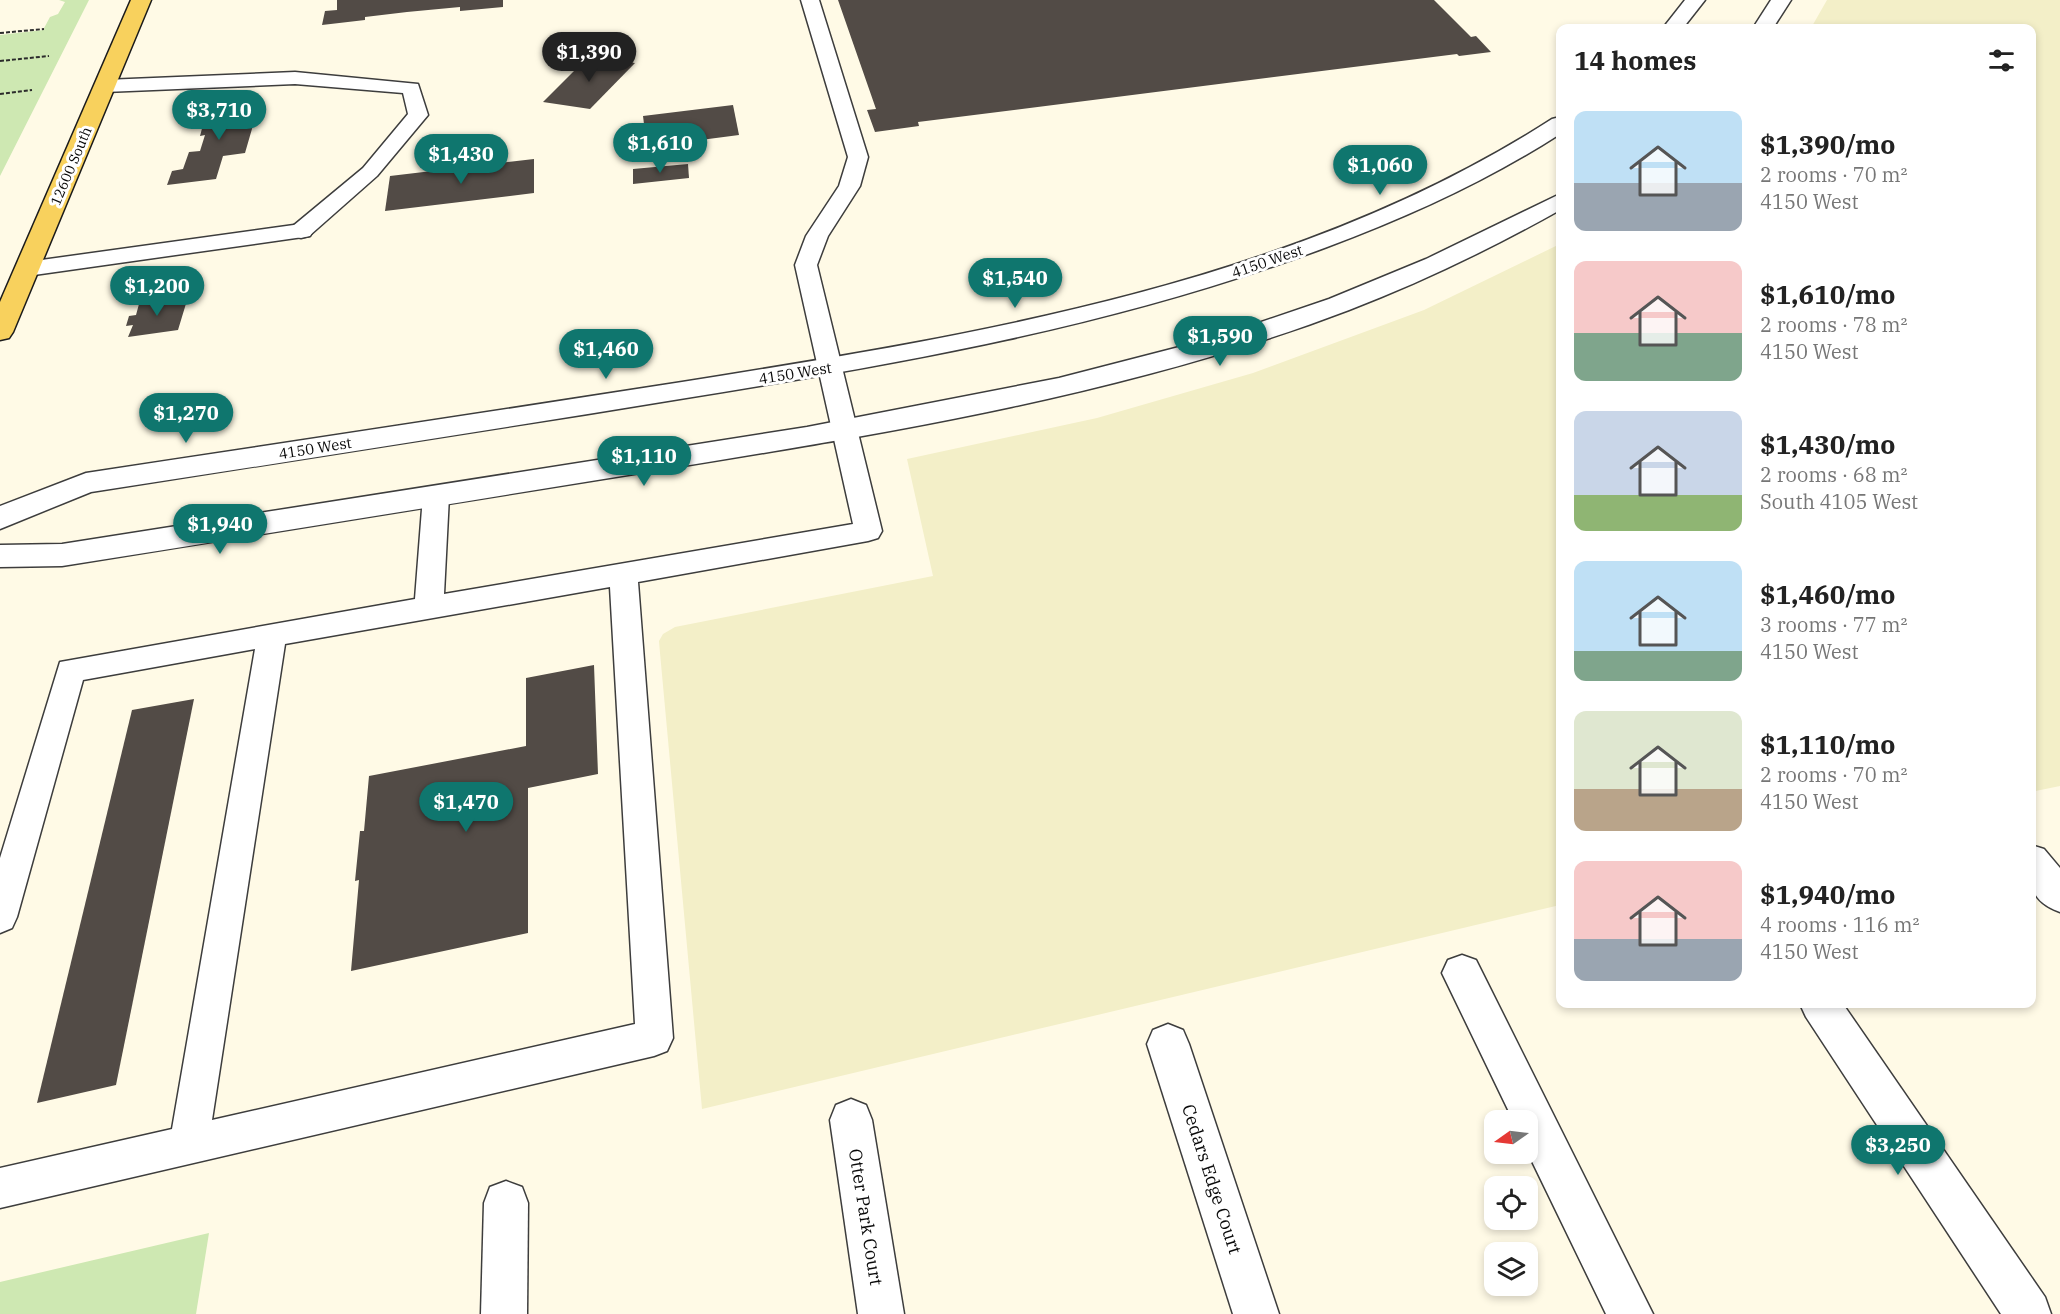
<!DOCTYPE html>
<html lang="en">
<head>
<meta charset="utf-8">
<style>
	:root { --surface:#fff; --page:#f2f2f2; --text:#222; --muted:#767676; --accent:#0f766e }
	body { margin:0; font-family:"IBM Plex Serif",serif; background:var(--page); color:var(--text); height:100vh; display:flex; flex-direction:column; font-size:22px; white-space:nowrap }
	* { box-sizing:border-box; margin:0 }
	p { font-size:20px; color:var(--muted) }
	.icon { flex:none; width:33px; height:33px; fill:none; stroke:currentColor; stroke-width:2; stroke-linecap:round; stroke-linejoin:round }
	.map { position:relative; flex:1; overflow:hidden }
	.sheet { position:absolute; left:1556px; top:24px; width:480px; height:984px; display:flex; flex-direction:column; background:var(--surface); border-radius:12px; box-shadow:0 3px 9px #0003 }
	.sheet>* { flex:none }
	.needle { width:39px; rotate:256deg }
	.buttons { position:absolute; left:1484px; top:1110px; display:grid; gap:12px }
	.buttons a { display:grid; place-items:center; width:54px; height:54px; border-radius:12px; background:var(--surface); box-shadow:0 3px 9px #0003; font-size:30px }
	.price { position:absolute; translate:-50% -51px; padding:0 14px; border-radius:21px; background:var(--accent); color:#fff; font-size:20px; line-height:39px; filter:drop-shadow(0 2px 3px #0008) }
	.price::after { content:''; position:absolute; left:50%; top:36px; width:18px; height:14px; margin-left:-9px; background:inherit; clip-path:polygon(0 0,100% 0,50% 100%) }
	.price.on { background:#222; color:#fff }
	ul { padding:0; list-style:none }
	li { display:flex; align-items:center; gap:18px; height:150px; padding:0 18px }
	li span { display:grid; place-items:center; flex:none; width:168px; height:120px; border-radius:12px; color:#555 }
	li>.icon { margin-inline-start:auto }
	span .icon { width:72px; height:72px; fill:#fffc; stroke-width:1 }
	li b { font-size:26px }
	h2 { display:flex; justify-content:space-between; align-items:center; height:72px; padding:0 18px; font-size:26px }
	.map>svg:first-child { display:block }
	.farmland { fill:#f3efc8 }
	.green { fill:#cee8b2 }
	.building { fill:#524b46 }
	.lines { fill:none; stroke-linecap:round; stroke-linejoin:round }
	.service-casing { stroke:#3d3d3d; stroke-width:3 }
	.minor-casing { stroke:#3d3d3d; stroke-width:3 }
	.tertiary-casing { stroke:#3d3d3d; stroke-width:3 }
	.primary-casing { stroke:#1b1b1b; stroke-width:3 }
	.path { stroke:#2c2c2c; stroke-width:2; stroke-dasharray:4 2; stroke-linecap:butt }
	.service { fill:#fff; fill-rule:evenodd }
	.minor { fill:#fff; fill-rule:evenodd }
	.tertiary { fill:#fff; fill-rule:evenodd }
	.primary { fill:#f8d15d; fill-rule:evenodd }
	.labels { text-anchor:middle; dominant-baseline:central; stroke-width:6; stroke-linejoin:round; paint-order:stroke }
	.far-street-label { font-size:14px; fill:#0a0a0a; stroke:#fff }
	.street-label { font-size:15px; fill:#0a0a0a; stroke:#fff }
	.near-street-label { font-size:18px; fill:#0a0a0a; stroke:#fff }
</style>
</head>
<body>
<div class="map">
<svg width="2060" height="1314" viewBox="0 0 2060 1314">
	<rect width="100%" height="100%" fill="#fffae6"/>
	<g class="farmland">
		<path d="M1827,0H2060V786L2031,792V28H1811Z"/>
		<path d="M1560,244V905L702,1109L660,653L659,641L663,634L675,627L933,576L907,459L1097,418L1253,373L1424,310Z"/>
	</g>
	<g class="green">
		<path d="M59,0H89L0,176V35L43,30L50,17L58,14L65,2Z"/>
		<path d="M209,1233L196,1314H0V1282Z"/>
	</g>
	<g class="building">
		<path d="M337,0H503V7L460,11V7L407,12L365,17V20L322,25L325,11L337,10Z"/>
		<path d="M838,0H1434L1471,37L1476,36L1491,52L1459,56L1457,54L918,122L919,126L875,132L867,110L876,109Z"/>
		<path d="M589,56L635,63L590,109L543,102Z"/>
		<path d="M263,100L260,115H256L245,153L223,156L216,179L167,185L172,171L183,169L189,152L200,151L205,135L200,136L208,106Z"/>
		<path d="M733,105L739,135L647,147L643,116Z"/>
		<path d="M534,159V193L385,211L390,176Z"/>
		<path d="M688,164L689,178L633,184V169Z"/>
		<path d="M188,297L178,330L128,337L133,325L126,326L129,316L136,315L139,304Z"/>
		<path d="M594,665L598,774L528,788V933L351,971L359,880L355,881L360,831H364L369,776L526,746V678Z"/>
		<path d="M194,699L116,1085L37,1103L132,710Z"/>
	</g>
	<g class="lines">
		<defs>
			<g id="service">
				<path d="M801,0H819L868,157L860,186L828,236L817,265L882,531L878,538L868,541L638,582L673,1038L667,1051L654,1056L0,1208V1168L172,1129L255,649L83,680L17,917L12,928L0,933V858L60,662L415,599L423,496L426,489L436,487L446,489L449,496L444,594L853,524L795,265L806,236L839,186L848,157ZM610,587L635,1024L212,1120L285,644Z"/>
				<path d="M295,72L418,84L428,115L377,176L309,236L301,238L293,236L290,231L293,226L363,168L408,114L403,93L295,84L105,92L98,90L95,86L98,82L105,80Z"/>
			</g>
			<g id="minor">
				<path d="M301,224L310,226L313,231L310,236L27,276L18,274L15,269L18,264L27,262Z"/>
				<path d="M2031,845L2044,849L2060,868V912C2024,899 2031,877 2031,845Z"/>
				<path d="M1462,955L1476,960L1653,1314H1606L1527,1151V1120H1513L1442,973L1448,960Z"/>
				<path d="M1800,1004H1843L2045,1297L2051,1314H2001L1806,1017Z"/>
				<path d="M1168,1024L1183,1030L1189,1044L1279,1314H1233L1147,1044L1153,1030Z"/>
				<path d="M851,1099L866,1105L872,1120L904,1314H858L830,1120L836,1105Z"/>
				<path d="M506,1181L522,1187L528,1203L527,1314H481L484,1203L490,1187Z"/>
			</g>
			<g id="tertiary">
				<path d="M1685,0H1705L1683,28H1663Z"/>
				<path d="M1771,0H1791L1773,28H1753Z"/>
				<path d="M1560,117V134C1487,181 1408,217 1327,247C1118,326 899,364 680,399C484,431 288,462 91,492L0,529V506L86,473C285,443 483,413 682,382C977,335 1296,284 1552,119Z"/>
				<path d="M1560,194V210C1492,248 1422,282 1349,310C1127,395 887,433 653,471C456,503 259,535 62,566L0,567V545L62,544L807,427L1059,378L1214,338L1329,299L1426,259Z"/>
			</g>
			<path id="primary" d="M131,0H151L13,332L9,338L0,340V302Z"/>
		</defs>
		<use href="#service" class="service-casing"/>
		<use href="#minor" class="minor-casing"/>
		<use href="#tertiary" class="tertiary-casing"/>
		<use href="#primary" class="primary-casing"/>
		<g class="path">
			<path d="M0,33L44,29"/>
			<path d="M0,61L49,56"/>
			<path d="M0,94L32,90"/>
		</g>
		<use href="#service" class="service"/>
		<use href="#minor" class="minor"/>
		<use href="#tertiary" class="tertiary"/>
		<use href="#primary" class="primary"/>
	</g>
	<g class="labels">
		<g class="far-street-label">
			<text transform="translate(71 166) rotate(-67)">12600 South</text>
		</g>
		<g class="street-label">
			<text transform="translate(1267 261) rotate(-19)">4150 West</text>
			<text transform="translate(795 373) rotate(-9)">4150 West</text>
			<text transform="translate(315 448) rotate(-9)">4150 West</text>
		</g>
		<g class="near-street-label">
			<text transform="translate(1212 1179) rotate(72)">Cedars Edge Court</text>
			<text transform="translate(866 1217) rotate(81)">Otter Park Court</text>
		</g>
	</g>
</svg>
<div class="buttons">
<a><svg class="needle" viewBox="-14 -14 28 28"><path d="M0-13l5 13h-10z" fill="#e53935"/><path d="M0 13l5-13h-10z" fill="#767676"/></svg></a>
<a><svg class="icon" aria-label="locate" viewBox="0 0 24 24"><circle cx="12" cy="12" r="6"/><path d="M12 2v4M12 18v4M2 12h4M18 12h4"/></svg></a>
<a><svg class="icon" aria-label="layers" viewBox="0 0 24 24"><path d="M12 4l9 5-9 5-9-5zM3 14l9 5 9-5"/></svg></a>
</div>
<b class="price on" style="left:589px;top:83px">$1,390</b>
<b class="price" style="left:219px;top:141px">$3,710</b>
<b class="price" style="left:660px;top:174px">$1,610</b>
<b class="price" style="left:461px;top:185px">$1,430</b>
<b class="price" style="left:1380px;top:196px">$1,060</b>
<b class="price" style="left:1015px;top:309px">$1,540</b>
<b class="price" style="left:157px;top:317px">$1,200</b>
<b class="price" style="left:1220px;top:367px">$1,590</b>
<b class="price" style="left:606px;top:380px">$1,460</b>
<b class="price" style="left:186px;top:444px">$1,270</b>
<b class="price" style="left:644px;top:487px">$1,110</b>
<b class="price" style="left:220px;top:555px">$1,940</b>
<b class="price" style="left:466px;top:833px">$1,470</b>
<b class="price" style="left:1898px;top:1176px">$3,250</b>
<section class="sheet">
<h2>14 homes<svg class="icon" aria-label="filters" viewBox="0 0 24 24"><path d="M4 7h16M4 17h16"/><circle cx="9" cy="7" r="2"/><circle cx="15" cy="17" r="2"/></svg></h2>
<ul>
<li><span style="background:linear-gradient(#bfe0f5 60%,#9aa5b1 0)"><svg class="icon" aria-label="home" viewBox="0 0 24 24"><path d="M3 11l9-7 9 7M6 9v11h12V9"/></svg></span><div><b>$1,390/mo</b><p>2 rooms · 70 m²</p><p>4150 West</p></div></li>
<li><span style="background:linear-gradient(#f6c9c9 60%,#7fa58c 0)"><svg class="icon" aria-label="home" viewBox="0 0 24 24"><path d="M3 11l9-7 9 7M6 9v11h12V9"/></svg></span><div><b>$1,610/mo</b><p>2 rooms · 78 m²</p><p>4150 West</p></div></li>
<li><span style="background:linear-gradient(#c9d6e8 70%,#8fb573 0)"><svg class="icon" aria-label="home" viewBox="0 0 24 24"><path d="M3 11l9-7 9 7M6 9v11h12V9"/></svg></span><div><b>$1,430/mo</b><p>2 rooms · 68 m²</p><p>South 4105 West</p></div></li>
<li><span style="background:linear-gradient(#bfe0f5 75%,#7fa58c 0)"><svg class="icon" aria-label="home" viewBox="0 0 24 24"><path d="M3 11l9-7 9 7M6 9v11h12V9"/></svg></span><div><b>$1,460/mo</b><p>3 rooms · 77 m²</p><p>4150 West</p></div></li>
<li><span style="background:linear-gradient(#dfe7d0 65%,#b9a48a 0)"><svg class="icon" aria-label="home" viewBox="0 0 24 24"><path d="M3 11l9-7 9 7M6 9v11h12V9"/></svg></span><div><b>$1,110/mo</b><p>2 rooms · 70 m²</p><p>4150 West</p></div></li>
<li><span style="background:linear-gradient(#f6c9c9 65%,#9aa5b1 0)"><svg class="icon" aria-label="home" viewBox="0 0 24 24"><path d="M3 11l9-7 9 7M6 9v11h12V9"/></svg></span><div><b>$1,940/mo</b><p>4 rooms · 116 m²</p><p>4150 West</p></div></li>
</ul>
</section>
</div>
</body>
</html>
